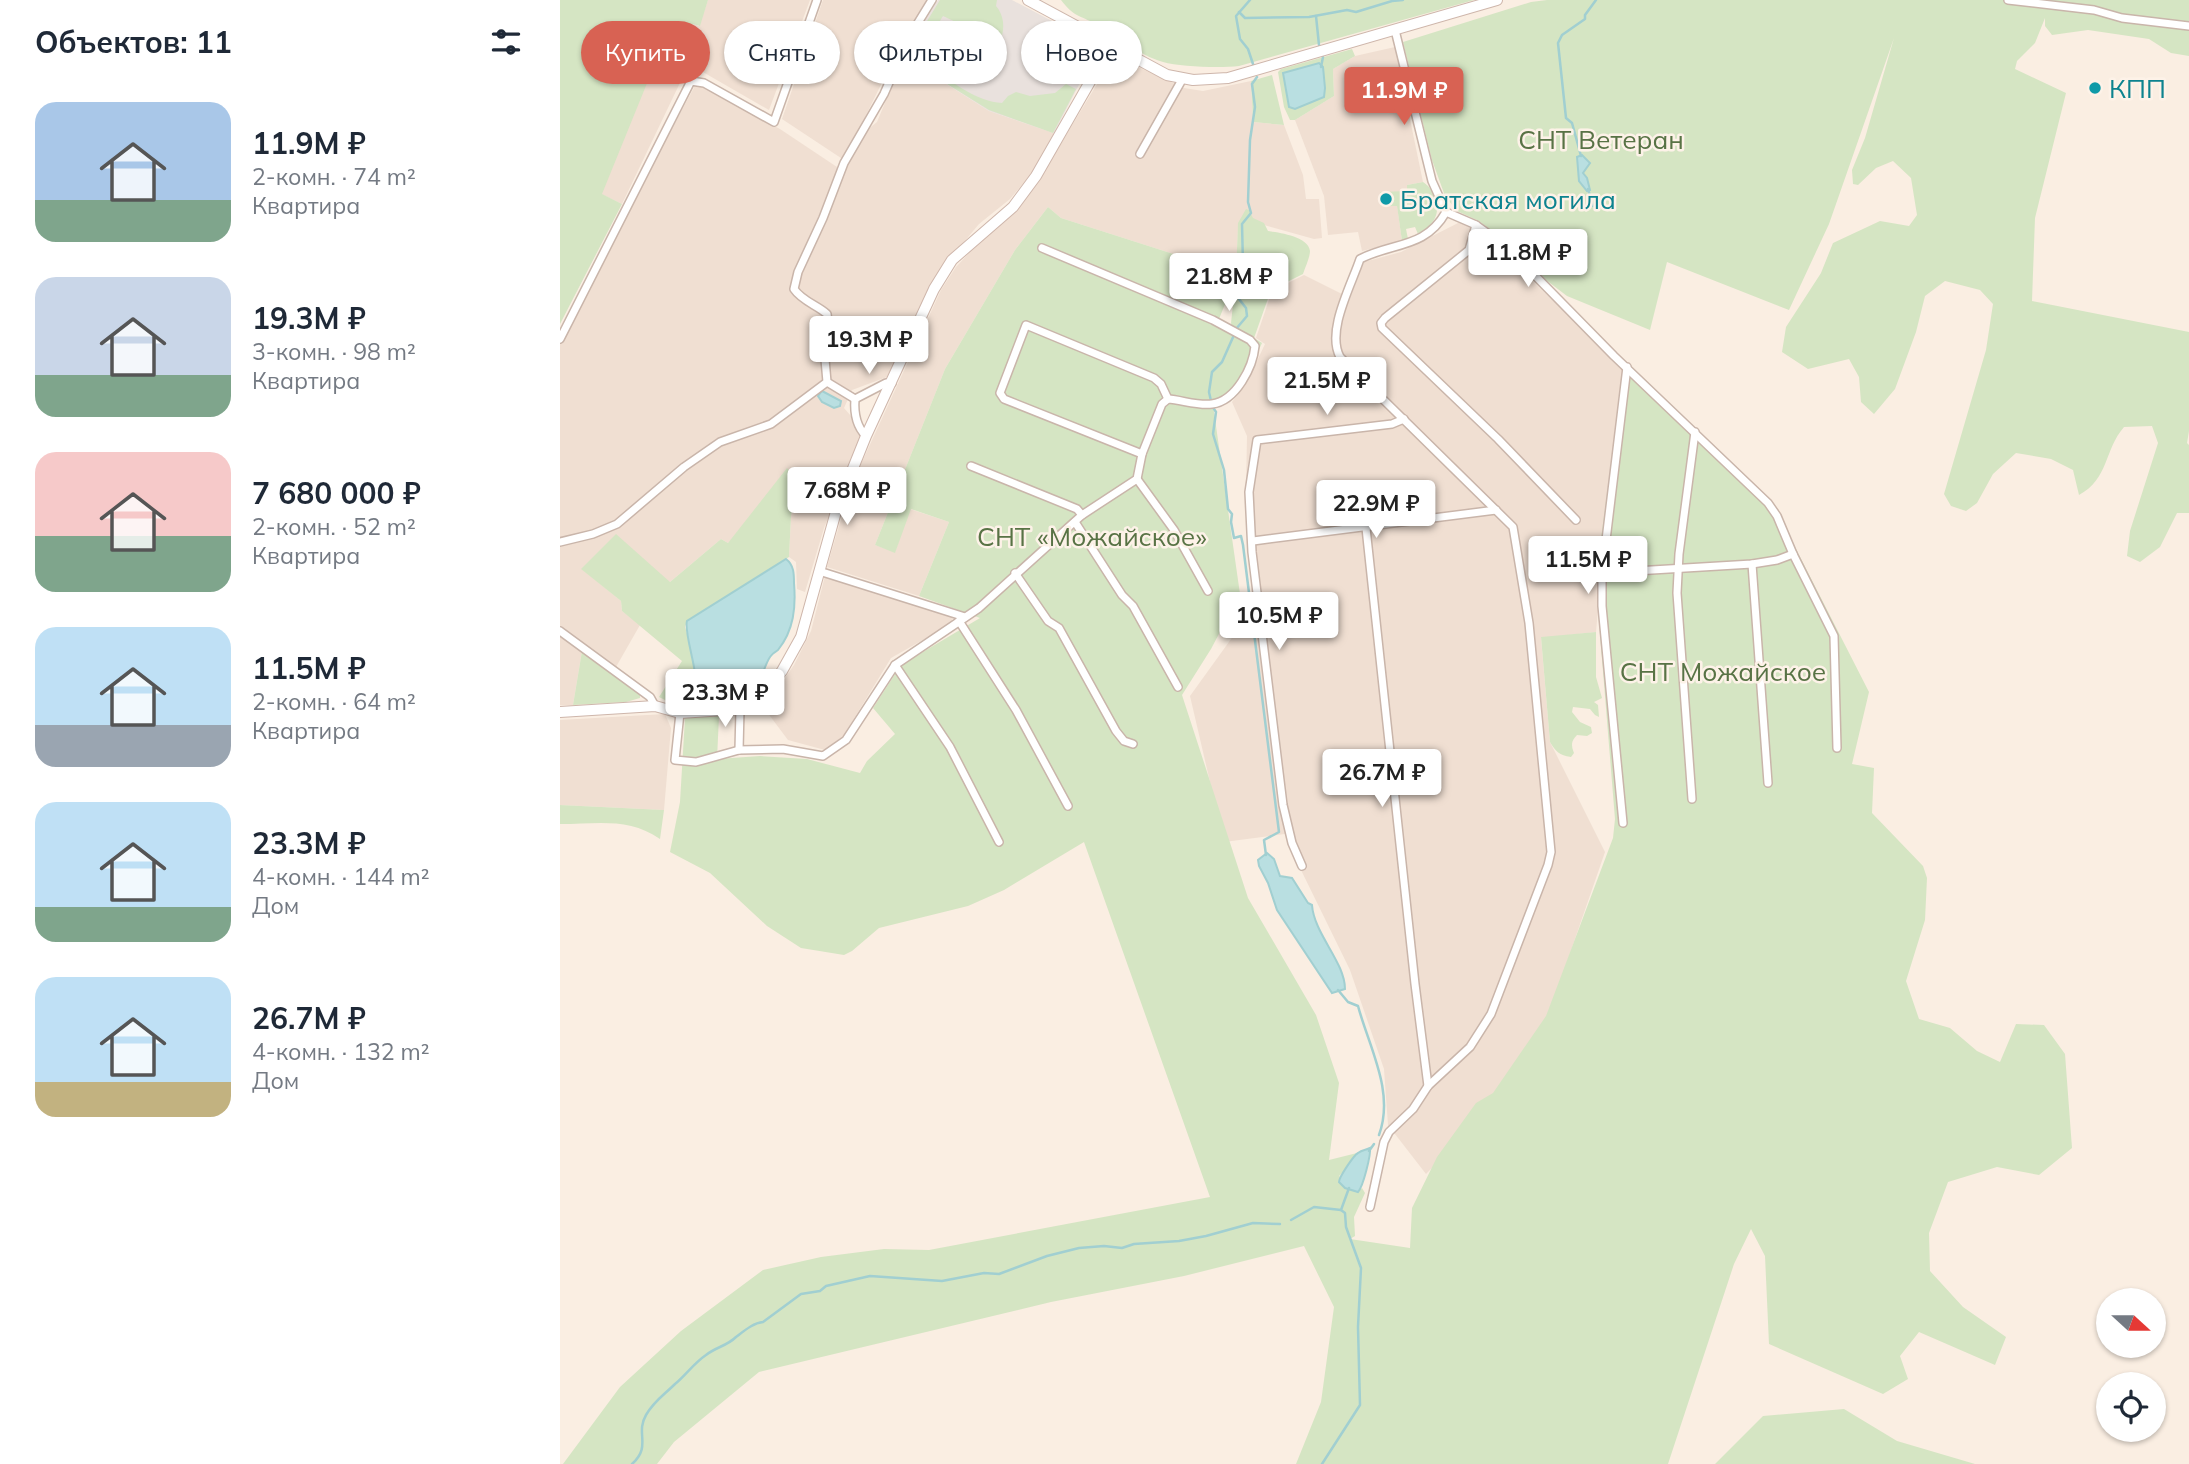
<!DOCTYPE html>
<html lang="ru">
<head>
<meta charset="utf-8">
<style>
	:root { --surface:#fff; --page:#f2f2f3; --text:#1f2937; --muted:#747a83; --accent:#d86253 }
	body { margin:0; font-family:Mulish,sans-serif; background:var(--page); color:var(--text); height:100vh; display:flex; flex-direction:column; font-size:26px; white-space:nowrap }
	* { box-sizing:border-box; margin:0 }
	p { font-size:23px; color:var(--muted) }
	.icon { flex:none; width:38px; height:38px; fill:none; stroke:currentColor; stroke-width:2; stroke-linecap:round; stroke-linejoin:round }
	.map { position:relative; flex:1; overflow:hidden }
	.details { display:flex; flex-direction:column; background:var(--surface); width:560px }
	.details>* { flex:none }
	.hud { position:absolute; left:21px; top:21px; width:665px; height:63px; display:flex; gap:14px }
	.needle { width:46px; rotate:111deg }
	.fabs { position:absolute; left:1536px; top:1288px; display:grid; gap:14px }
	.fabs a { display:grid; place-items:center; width:70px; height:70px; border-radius:50%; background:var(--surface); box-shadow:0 2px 5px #0004; font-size:35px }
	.price { position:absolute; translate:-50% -60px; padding:0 16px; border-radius:7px; background:#fff; color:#222; font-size:23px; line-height:46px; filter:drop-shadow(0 2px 4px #0008) }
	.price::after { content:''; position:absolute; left:50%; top:42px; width:21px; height:16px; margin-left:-10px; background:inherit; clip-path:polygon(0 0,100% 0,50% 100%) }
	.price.on { background:var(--accent); color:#fff }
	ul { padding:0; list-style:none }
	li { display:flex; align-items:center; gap:21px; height:175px; padding:0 35px }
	li span { display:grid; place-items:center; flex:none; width:196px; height:140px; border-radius:21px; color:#555 }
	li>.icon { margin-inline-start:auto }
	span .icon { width:84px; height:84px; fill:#fffc; stroke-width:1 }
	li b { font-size:30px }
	h2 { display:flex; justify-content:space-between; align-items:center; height:84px; padding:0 35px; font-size:30px }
	.tag { padding:0 24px; border-radius:32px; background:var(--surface); box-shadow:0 2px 5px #0004; font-size:24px; line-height:63px }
	.tag.on { background:var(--accent); color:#fff }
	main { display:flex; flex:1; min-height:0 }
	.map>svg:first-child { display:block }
	.residential { fill:#f0dfd2 }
	.industrial { fill:#e9e1dd }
	.green { fill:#d5e5c3; fill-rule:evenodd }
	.water { fill:#b9dfe1; stroke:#a1cfd1; stroke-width:2 }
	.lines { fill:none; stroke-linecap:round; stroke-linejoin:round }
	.stream { stroke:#a1cfd1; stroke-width:2.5 }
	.street-casing { stroke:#c9b5aa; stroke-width:10 }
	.secondary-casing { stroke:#ceb6ab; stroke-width:12 }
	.street { stroke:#fff; stroke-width:7 }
	.secondary { stroke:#fff; stroke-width:10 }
	.culture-dot { fill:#0f9aa8; stroke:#fdf2e8; stroke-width:2.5 }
	.labels { text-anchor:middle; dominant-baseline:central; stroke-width:5; stroke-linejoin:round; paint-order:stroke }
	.culture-label { font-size:26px; fill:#0d838f; stroke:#fdf2e8; text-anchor:start }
	.park-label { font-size:26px; fill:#587345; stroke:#fdf2e8 }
</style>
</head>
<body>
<main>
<section class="details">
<h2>Объектов: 11<svg class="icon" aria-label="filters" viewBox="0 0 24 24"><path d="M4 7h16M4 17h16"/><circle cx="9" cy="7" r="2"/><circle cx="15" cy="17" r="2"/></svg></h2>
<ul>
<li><span style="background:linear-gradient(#a9c7e8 70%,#7fa58c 0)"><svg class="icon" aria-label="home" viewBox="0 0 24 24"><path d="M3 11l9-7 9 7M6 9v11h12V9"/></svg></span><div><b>11.9M ₽</b><p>2-комн. · 74 m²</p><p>Квартира</p></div></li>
<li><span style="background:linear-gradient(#c9d6e8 70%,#7fa58c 0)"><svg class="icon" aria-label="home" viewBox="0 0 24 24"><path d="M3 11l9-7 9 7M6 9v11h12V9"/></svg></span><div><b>19.3M ₽</b><p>3-комн. · 98 m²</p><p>Квартира</p></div></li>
<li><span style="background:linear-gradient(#f6c9c9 60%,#7fa58c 0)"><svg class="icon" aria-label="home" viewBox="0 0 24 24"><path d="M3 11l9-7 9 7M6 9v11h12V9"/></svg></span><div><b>7 680 000 ₽</b><p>2-комн. · 52 m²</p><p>Квартира</p></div></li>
<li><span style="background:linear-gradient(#bfe0f5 70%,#9aa5b1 0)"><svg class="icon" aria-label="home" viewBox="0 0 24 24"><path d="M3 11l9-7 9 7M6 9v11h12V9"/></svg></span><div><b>11.5M ₽</b><p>2-комн. · 64 m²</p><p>Квартира</p></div></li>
<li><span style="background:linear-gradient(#bfe0f5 75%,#7fa58c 0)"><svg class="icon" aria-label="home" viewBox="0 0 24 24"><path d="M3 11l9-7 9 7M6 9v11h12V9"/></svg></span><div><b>23.3M ₽</b><p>4-комн. · 144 m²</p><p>Дом</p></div></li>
<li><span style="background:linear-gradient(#bfe0f5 75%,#c2b280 0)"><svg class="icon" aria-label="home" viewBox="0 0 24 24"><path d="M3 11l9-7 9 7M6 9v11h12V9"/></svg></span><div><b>26.7M ₽</b><p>4-комн. · 132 m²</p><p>Дом</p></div></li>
</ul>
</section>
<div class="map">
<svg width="1629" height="1464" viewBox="0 0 1629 1464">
	<rect width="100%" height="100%" fill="#faeee2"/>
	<g class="residential">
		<path d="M148,0H250L209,110L129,64L62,204L37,192L111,16L139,26Z"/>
		<path d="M263,0H370L335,56L284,160L222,119Z"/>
		<path d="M835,47L863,182L847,185V191L837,205L842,241L802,251L798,232L768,235L764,196L735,120L774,96L773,69L795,56Z"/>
		<path d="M554,56L624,88L643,91L691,81L693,122L724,125L743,175L746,199H759L762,238L754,239L686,220L678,227L676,274L501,218L488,207L455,250L385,369L315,545L335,552L350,509L389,522L359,596L267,567L290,488L381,290L396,267L482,175Z"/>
		<path d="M344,57L429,111L494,133L472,173L450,199L419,224L378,273L327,377L292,390L284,408L304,431L264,528L245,592L237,589L236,562L229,557L231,517L237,479L168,543L161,539L110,582L22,569L61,601L62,611L80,625L56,667L26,647L22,651L13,705H0V337L7,322L136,84L220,129L283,171L306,131L317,122Z"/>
		<path d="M900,222L929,239L1064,370L1037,567L1038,610L1036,632L981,638L990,742L1045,852L970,1069L866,1174L828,1125L824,1069L790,970L741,870L732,833L664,842L630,696L697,603L686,488L687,436L672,402L685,386L705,344L696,338L712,291L744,275L790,298L804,262L841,252Z"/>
		<path d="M265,576L393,616L391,624L331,658L284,735L265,750L228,740L204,708L234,665L251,631Z"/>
		<path d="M105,714L111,728L104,810L0,805V720Z"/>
	</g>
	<path class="industrial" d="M378,0H452L539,46L494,133L429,111L344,57L355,36Z"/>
	<g class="green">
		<path d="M0,0H148L140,26L133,24L105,39L42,194L62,204L0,324Z"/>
		<path d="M380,0H437L436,6C444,15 445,28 441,39L435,40L405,22L400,24L383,16C373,31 372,49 354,56L348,52Z"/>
		<path d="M501,0H914L679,66C661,68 620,67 603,62C578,55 558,36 536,24C519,15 514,17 501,0Z"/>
		<path d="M987,0H1629V56L1611,53L1589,39L1528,30L1492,35L1485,26V18L1475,43L1457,61L1455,69L1506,93L1475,218L1472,301L1629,332V431L1627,443L1629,445V513H1617L1600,547L1580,562L1567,556L1570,531L1598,443L1592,426L1564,427C1544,450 1549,479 1519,495L1513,470L1491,459L1456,453L1433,474L1417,503L1406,511L1391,506L1384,494L1426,350L1433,304L1420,290L1385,281L1365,296L1356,332L1335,389L1314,414L1301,402L1299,377L1289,359L1248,369L1222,352L1226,327L1261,273L1273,243L1320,221L1349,226L1357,215L1351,178L1333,161L1316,168L1298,185L1293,184L1292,170L1305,138L1334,38L1269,224L1229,310L1107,262L1090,330L1007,296L986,280L966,257L919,221L897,211L885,196L872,160L843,42L971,2Z"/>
		<path d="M792,49L795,56L773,69L774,96L735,120H730L724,107L718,72L721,69Z"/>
		<path d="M373,69C393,82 417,102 442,103L448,96L456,92L470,96L495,93L506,84L516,89L493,133L429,110L371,74Z"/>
		<path d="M712,75L724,125L693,122L691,81Z"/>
		<path d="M863,182C869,186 871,189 874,196C882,213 874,225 858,234L855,227L846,229L848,239L842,241L837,206H821L820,192L847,191V185Z"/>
		<path d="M488,207L501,218L676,274L678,223L686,209L689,210L693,218L704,223L708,231C719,233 748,236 750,251C750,257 745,268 743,274L711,290L694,338L702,343L683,384L653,405L680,594L651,649L622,695L688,898L756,1015L779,1083L769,1160L797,1153L790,1166L779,1176L798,1192L802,1188L805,1193L794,1217L795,1236L790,1239L850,1248L852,1208L877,1157L916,1103L933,1093L986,1016L1053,838L1055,819L1038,610L1037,567L1064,370L1069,364L1212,502L1309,692L1292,764L1314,768L1312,813L1363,866L1367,878L1365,920L1346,981L1359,1019L1390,1028L1417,1051L1440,1062L1456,1024L1484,1025L1505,1054L1512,1148L1479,1175L1437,1167L1388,1182L1369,1233L1370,1271L1403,1307L1446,1337L1435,1365L1359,1332L1340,1356L1348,1379L1323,1394L1209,1344L1205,1256L1191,1229L1174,1264L1108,1464H736L761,1402L774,1307L744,1246L624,1276L491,1302L199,1372L114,1442L97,1464H3L60,1387L121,1331L203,1270L261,1257L324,1249L369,1250L650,1197L524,842L444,890L408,906L319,928L292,951L284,955L241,948L207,926L150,873L110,852L120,802L125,718L159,716L157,759L200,756L247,759L300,773L307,761L335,734L313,708L341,665L420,618L359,596L389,522L351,509L335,553L315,545L385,369L455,250ZM676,277L671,323L672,327L659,319Z"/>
		<path d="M227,468L237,479L231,517L229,557L127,621L125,627L133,653L136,684L159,702L171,700L164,706L113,704L99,697L122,661L62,611L61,601L21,569L56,534L110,582L161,539L168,543Z"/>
		<path d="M1036,632V677L1042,698L1034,702L1038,705L1039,717L1035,715L1030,709L1013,707L1012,712L1020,722L1031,727L1032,733L1027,736L1017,735C1011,741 1011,745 1014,753L1011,757C999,755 996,752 990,742L981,637Z"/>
		<path d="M22,651L80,693V698L66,702L13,705Z"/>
		<path d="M0,805L104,810L100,839C69,817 37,824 0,824Z"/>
		<path d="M1284,1409L1337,1441L1415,1464H1155L1203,1416Z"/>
	</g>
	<g class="water">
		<path d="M759,63L763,67L765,88L764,97L735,109L729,107L723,73Z"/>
		<path d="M1022,155L1030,163L1023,173L1027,178L1030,190L1027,191L1019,181L1017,157Z"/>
		<path d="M262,391L281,401L280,406L274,408L262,402L258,396Z"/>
		<path d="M226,559C234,565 234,574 234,583C236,607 234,630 218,650C215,652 212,654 210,657C202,669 202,686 189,694C167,708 138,701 135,674C134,661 124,629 127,621Z"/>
		<path d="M707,853L714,859L720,876L732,878L748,903L752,905C754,934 785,962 785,989L772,993L717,910L708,883L699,866L698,860Z"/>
		<path d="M810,1148C811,1155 803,1187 798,1192L785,1188L779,1182C779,1177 794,1155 798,1153C802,1150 806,1150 810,1148Z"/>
	</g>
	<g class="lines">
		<g class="stream">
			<path d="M690,0L676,16L680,39L688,49L694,67"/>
			<path d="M679,12L685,18L749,17L787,10L796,12L832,1L843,0"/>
			<path d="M756,16L759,45"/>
			<path d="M761,67L763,57"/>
			<path d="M1021,156L1012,123L1006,118L998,43L1002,35L1025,19V15L1036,0"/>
			<path d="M1028,189L1033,206"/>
			<path d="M676,329L687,316L686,308L679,299L683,264L682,224L691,213L688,202L690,140L695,107L692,84L697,77"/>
			<path d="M651,401L649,392L652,372L662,362L674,335"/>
			<path d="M652,406L656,412L653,434L664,470L668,509L672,514L671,522L674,538L681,536L683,545L719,832L704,840L706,855"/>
			<path d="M778,990L788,1002L798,1006C809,1047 835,1092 819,1135"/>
			<path d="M809,1151L814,1144"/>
			<path d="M731,1220L754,1207L781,1210"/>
			<path d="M72,1464C92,1446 75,1434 86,1415C94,1401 104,1395 115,1384C125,1376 134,1363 146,1355C156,1347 167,1346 176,1337C184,1331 193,1323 203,1322L241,1294L260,1291L266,1286L310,1276L382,1281L424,1273L439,1274L487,1256L519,1248L544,1246L562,1248L574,1244L619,1241L646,1236L693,1223L720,1224"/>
			<path d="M762,1464L800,1405L798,1327L801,1268L786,1227L785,1213L781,1210L789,1188"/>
		</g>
		<defs>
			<g id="street">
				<path d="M1448,0L1534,10L1562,18L1629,26"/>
				<path d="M835,30L872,181L886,212L916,225L947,247L1054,356L1208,503L1217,516L1233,554L1274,636L1277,748"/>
				<path d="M580,154L623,78"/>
				<path d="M916,225L909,250L825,318L821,323L822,328L938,439L1016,520"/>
				<path d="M0,339L131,81L144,83L214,122L257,0"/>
				<path d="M267,382L295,399"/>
				<path d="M295,399L326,383H332"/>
				<path d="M295,399C294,412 296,426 306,436"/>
				<path d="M582,454L444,399L440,393L466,325L594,378L601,384L608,399"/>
				<path d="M411,466L517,509L522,515"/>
				<path d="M577,479L614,530L648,591"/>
				<path d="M515,522L562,595L573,606L618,687"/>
				<path d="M806,528L855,984L868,1086"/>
				<path d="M693,541L936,510"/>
				<path d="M0,542L33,534L57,524L124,467L160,442L211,424L267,382L264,348L269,329L267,314C257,305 242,301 234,289L238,272L263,218L284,163L324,94L348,39L372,0"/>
				<path d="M1192,564L1208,783"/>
				<path d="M259,571L405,617"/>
				<path d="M455,573L488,621L499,628L556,731L564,741L573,744"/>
				<path d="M1042,573L1192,564L1217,560L1233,554"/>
				<path d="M399,621L456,710L508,806"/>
				<path d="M0,631L90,697L95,706"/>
				<path d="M335,665L390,747L439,842"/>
				<path d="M120,713L115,760L136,762L179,750L223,749L263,756L286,740L335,665L419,608L522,515L577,479L582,454L602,404L608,399C622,400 638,406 652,404C676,401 693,367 695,346L690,340L653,320L482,248"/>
				<path d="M179,750L180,709"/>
				<path d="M1132,799L1117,593L1119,554L1135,432"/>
				<path d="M1063,823L1042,606V573L1067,367"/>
				<path d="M742,866L732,843L723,805L692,552L689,492L697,440L832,424L844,419"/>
				<path d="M810,1207L824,1142L829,1132L853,1109L868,1086L910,1047L931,1014L988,865L991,852L969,623L953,527L780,357C766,331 791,286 800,259C833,242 865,249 886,212"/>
			</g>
			<g id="secondary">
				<path d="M468,0L607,75L633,80L668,78L937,0"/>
				<path d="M0,712L95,706L120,713L180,709L199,699L222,671L241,637L277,508L306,436L374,289L392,260L453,207L476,176L551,45"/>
			</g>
		</defs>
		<use href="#street" class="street-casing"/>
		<use href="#secondary" class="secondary-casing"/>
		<use href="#street" class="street"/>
		<use href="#secondary" class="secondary"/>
	</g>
	<g class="culture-dot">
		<circle cx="1535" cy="88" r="7"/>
		<circle cx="826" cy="199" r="7"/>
	</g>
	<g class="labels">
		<g class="culture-label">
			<text x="1549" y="88">КПП</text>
			<text x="840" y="199">Братская могила</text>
		</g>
		<g class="park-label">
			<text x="1041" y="139">СНТ Ветеран</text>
			<text x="532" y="536">СНТ «Можайское»</text>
			<text x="1163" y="671">СНТ Можайское</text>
		</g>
	</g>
</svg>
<div class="fabs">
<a><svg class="needle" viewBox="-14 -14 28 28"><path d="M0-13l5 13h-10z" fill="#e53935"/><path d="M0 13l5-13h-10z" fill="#747a83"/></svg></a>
<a><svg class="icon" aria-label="locate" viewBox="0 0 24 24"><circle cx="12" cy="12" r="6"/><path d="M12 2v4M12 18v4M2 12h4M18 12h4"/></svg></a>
</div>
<b class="price on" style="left:844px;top:127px">11.9M ₽</b>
<b class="price" style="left:968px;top:289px">11.8M ₽</b>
<b class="price" style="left:669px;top:313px">21.8M ₽</b>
<b class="price" style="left:309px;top:376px">19.3M ₽</b>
<b class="price" style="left:767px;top:417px">21.5M ₽</b>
<b class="price" style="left:287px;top:527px">7.68M ₽</b>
<b class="price" style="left:816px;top:540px">22.9M ₽</b>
<b class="price" style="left:1028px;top:596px">11.5M ₽</b>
<b class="price" style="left:719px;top:652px">10.5M ₽</b>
<b class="price" style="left:165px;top:729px">23.3M ₽</b>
<b class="price" style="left:822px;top:809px">26.7M ₽</b>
<div class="hud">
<a class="tag on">Купить</a>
<a class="tag">Снять</a>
<a class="tag">Фильтры</a>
<a class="tag">Новое</a>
</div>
</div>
</main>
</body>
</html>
